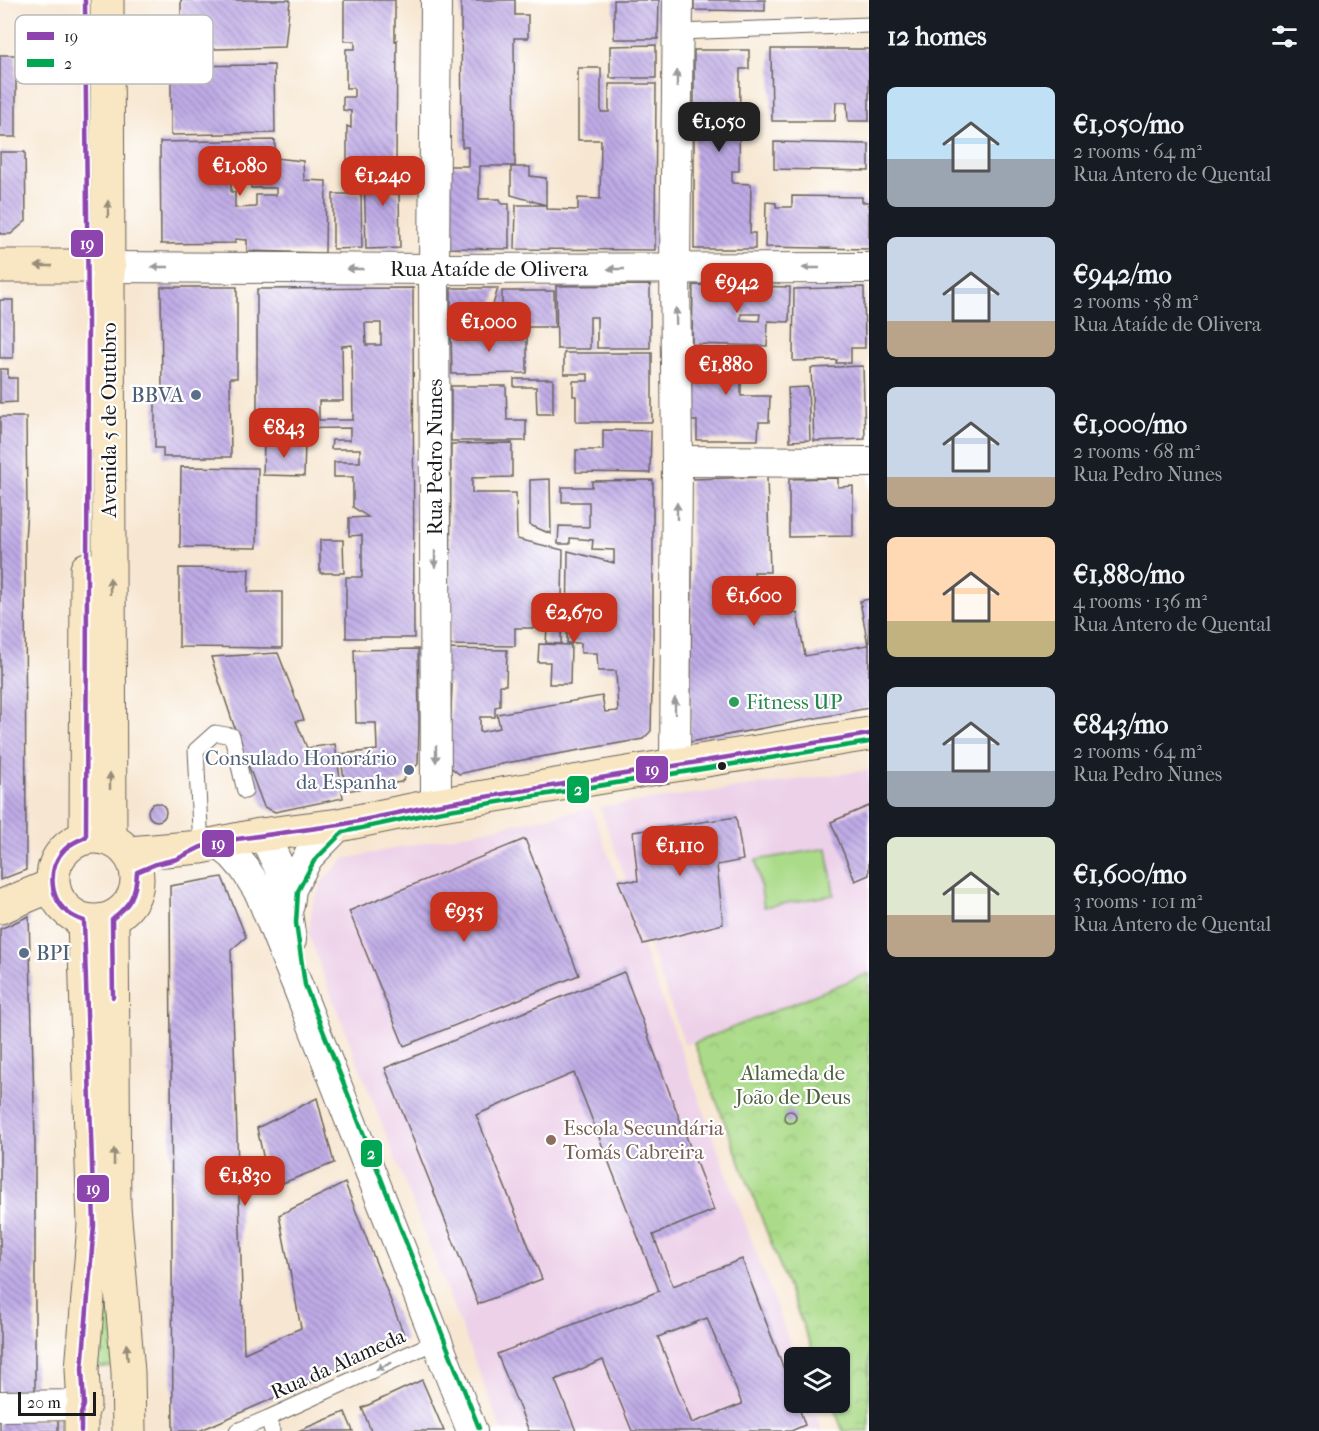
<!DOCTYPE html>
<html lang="en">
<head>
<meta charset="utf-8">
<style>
	:root { --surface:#171b24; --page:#242831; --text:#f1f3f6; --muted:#9ea1a6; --accent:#c8321e }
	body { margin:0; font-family:"IM FELL French Canon",serif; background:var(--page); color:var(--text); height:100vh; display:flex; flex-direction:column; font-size:22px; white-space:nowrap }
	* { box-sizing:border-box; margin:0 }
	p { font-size:20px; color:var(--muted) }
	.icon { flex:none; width:33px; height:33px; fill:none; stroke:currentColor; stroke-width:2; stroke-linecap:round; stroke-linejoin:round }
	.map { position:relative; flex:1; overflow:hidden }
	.details { display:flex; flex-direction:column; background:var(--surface); width:450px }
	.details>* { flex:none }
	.fabs { position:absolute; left:784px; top:1347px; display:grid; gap:12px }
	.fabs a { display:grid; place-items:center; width:66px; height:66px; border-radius:9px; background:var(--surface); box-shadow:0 2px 4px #0004; font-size:30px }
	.scale { position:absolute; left:18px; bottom:15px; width:78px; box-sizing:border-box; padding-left:6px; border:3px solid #1c1c1c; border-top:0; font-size:16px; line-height:21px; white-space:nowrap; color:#1c1c1c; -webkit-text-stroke:4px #fff; paint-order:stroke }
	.price { position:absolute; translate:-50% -51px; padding:0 14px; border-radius:12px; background:var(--accent); color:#fff; font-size:20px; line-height:39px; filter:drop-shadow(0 2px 3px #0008) }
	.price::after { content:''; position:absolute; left:50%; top:36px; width:18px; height:14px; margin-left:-9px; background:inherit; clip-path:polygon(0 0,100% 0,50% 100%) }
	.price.on { background:#222; color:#fff }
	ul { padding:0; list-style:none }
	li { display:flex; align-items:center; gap:18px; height:150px; padding:0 18px }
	li span { display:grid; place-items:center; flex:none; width:168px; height:120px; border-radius:9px; color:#555 }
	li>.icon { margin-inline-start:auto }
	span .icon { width:72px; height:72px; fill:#fffc; stroke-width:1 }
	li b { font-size:26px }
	h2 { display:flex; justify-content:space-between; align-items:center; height:72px; padding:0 18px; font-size:26px }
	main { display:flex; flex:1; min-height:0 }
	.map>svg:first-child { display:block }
	.built { fill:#edd1e9 }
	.grass { fill:url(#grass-dots); stroke:#647c52; stroke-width:1.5 }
	.park { fill:url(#park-crowns); stroke:#647c52; stroke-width:1.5 }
	.pitch { fill:#abdb89; stroke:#647c52; stroke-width:1.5 }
	.building { fill:url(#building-back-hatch); fill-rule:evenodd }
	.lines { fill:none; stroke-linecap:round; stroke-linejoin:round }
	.lane-casing { stroke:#69635c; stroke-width:17 }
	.street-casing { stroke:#69635c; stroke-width:32 }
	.secondary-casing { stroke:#69635c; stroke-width:35 }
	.lane { stroke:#fff; stroke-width:15 }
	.street { stroke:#fff; stroke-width:30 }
	.secondary { stroke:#f9e7c3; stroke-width:33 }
	.bus-1-casing { stroke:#fff; stroke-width:9 }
	.bus-2-casing { stroke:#fff; stroke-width:9 }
	.bus-1 { stroke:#8e44ad; stroke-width:4.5 }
	.bus-2 { stroke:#00a651; stroke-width:4.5 }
	.oneway { fill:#999 }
	.oneway2 { fill:#968c78 }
	.service-dot { fill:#5c6f8a; stroke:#fff; stroke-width:2 }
	.leisure-dot { fill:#2e9e5b; stroke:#fff; stroke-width:2 }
	.bus-dot { fill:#1c1c1c; stroke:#fff; stroke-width:2 }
	.education-dot { fill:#8d6e63; stroke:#fff; stroke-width:2 }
	.labels { text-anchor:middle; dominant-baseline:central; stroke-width:4.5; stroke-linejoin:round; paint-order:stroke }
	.street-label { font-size:21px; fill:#1c1c1c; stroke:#fff }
	.service-label { font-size:21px; fill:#4e5e75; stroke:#fff; text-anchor:end }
	.leisure-label { font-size:21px; fill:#27864d; stroke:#fff; text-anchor:start }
	.park-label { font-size:21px; fill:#4e5f42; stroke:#fff }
	.education-label { font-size:21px; fill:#785e54; stroke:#fff; text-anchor:start }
	.key { fill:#fff; stroke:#bbb; stroke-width:1.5 }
	.key-label { font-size:16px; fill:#1c1c1c }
	.line-badge { stroke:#fff; stroke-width:2 }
	.badge-label { font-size:16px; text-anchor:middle; font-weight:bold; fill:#fff }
</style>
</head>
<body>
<main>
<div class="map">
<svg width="869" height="1431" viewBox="0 0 869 1431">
	<defs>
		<pattern id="grass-dots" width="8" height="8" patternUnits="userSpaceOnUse" patternTransform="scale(1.5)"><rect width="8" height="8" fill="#abdb89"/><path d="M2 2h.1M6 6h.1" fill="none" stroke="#93bb76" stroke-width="1.8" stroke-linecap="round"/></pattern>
		<pattern id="park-crowns" width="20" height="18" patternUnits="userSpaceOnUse" patternTransform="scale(1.5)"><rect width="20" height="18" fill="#abdb89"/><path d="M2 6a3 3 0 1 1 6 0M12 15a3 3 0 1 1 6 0" fill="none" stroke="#93bb76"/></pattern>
		<pattern id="building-back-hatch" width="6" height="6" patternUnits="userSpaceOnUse" patternTransform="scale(1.5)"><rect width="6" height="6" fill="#bfabe6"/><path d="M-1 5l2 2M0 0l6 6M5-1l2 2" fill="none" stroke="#9a8aba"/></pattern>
	</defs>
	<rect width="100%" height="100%" fill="#fff"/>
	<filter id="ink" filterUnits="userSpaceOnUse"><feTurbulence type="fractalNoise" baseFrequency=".0167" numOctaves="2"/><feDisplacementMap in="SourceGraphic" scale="12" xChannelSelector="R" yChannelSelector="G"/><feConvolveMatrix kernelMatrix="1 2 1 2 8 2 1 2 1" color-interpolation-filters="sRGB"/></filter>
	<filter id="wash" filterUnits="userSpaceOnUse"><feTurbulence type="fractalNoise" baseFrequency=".008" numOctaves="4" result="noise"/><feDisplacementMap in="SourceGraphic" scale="24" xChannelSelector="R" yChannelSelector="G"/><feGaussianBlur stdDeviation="1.35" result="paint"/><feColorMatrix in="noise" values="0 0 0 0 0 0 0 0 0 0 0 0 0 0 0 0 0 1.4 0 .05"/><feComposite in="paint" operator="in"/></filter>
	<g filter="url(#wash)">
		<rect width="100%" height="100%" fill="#f7e7d2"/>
		<g class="built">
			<path d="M869,770V972L685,1045L600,807Z"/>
			<path d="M591,808L795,1357V1402L812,1403L822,1431H502L318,961L309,933L312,906L323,881L344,859Z"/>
		</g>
		<path class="grass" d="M103,1228L119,1366L93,1368Z"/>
		<path class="park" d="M869,973V1431H843L832,1403L840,1402V1358L815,1357L694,1043Z"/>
		<path class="pitch" d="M827,848L834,895L764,907L756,860Z"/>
		<g id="blocks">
			<g class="building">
				<path d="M181,0H290L285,47L181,50Z"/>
				<path d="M344,0H395V41L397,40L396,165H347V126L351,128V111L343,110V97H354V88H346V49H355V41H344Z"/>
				<path d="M461,0H515V15H528V38H514L515,166H480L479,199H500L502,204H509V249L446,248V166H468V147H462Z"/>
				<path d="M614,0H659L658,39H614Z"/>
				<path d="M694,0H765V11L694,10Z"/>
				<path d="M656,45V78H610V46Z"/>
				<path d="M771,49H869V121H848L847,102H836L835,121H772Z"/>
				<path d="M694,50H749V69H740L739,171H732V183L751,184L750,233H755V249H694Z"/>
				<rect x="0" y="55" width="16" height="82"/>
				<path d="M274,65L275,133L171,135V66Z"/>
				<path d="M578,68H601V112H609V84H656L655,250L515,249L516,205H546L511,195V167H530V176L546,178V209L578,210V198L600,199L601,140H578Z"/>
				<path d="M275,140V158L303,161L304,180L326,181L325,253L247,251V240L235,239V243L161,244L160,142ZM231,160H251V188H276V195H256V207L235,208V192H231Z"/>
				<path d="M774,142L869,144V171L774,169Z"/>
				<path d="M0,152H25L26,221L11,234H0Z"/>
				<path d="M412,168V182H391L392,194H399L400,248L366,249L364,169Z"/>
				<path d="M333,194H361L362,248L333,249Z"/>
				<path d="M792,196L862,197V202H869V249L765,247L766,202L776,203V207H792Z"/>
				<path d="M650,285V348H597V317H590V349H557L556,286Z"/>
				<path d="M693,285L790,287L789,322L768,321L767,346L692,344ZM741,314H760L759,321L741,320Z"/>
				<path d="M161,287H237V378H230L231,457H163V448H155V389H162Z"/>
				<path d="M864,287L865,348H851V363H836L837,360L793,361L794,289Z"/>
				<path d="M413,288L414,638H346V577H362V535L349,536V518L368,517L353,507V477H334V462H360V449H331L332,440H350V428L257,429V289ZM365,323H381V345H366ZM352,345L353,420H319V401H343L342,346Z"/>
				<path d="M451,288H498L489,318L476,317L472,323L471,329L451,330Z"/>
				<path d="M502,291H554L555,327H502Z"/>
				<rect x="0" y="300" width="13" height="58"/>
				<path d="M527,333V373L452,374L451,334Z"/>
				<path d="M692,350L758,351V372L741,371V396H770L769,422H759L758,440H697V421H691Z"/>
				<path d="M564,353H652V422H576V396H573V381H588V374H564Z"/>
				<path d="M863,366L865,439L814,441L811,368Z"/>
				<path d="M0,369H8V378H17V402L0,403Z"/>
				<path d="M514,379H553V414H537L536,387H514Z"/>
				<path d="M451,386H506L507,420H526V441H451Z"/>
				<path d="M808,387L810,440L790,441L788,388Z"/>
				<path d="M0,417H26L27,509L25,541L26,870L0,880Z"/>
				<path d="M603,430L651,431L650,473L576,472V450H603Z"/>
				<path d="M264,442L305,443L304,476L263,475Z"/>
				<path d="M512,443V477L472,478V493H516L517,539L563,550L561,644L546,643L547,628H515V646L450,645L451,444Z"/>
				<path d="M181,467L258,468L257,548L180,547Z"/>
				<path d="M767,477L770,572H754L762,614L797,613L805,656L868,645L860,601L869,599V708L690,742L692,574L690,479Z"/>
				<path d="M838,478V487L853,486V536L789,537V479Z"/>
				<path d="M550,479L551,534L530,525V480Z"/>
				<path d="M653,480V644L651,731L643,739L506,763L459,774L449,766L452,684H443L444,649L507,650L506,685H500V706L495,707V717H480V732L500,728L497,714L602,696L605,712L618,711L616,671H598L597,653H581V643H567L568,551L614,563V550L592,549L593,540L570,538V544H558L559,526L589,527V502H562V487H592V481Z"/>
				<path d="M320,540H343L344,573H320Z"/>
				<path d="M179,568L249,569L248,592H282V648L179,647Z"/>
				<path d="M539,644L571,645L570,684H549L550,662H538Z"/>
				<path d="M418,649L419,722L418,764L401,782L346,791L340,754L377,750L376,723H356L354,650Z"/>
				<path d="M278,653L304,720L296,721L307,748L335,744L343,798L275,812L264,807L238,738L211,657Z"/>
				<circle cx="157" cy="812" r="9"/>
				<path d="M869,806V875L855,881L831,822Z"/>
				<path d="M736,817L743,860L717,865L723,924L643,944L618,880L638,881L633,832Z"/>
				<path d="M525,839L579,975L404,1046L349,911Z"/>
				<path d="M222,877L246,937L231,950L244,1353L301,1328L279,1215L345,1183L406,1340L199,1431H173L170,886Z"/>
				<path d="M29,916L35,1140V1394L0,1395V929Z"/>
				<path d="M624,972L714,1210L653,1235L673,1286L742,1259L795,1398V1402H797L805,1425L791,1431H632L603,1360L555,1380L576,1431H529L497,1354L659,1291L574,1073L476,1115L542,1279L478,1304L385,1068ZM707,1318L742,1404L692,1423L658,1337Z"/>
				<path d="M317,1098L334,1163L270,1188L257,1128Z"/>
				<circle cx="790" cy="1117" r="6"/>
				<path d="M422,1380L444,1431H371L362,1408Z"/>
				<path d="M345,1412L353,1431H298Z"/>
				<rect x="0" y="1420" width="58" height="11"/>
			</g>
		</g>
	</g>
	<g filter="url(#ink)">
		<use href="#blocks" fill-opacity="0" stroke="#69635c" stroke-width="1.5"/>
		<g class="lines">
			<defs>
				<g id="lane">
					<path d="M678,32L869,25"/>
					<path d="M201,847L196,750L215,733L232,736L245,791"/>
					<path d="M237,1431L268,1418"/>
					<path d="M272,1431L268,1418L437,1341"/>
				</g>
				<g id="street">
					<path d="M109,267L434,269L869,268"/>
					<path d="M677,461L869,462"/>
					<path d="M675,765L677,461L675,269L678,0"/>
					<path d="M436,805L434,269L436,0"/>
					<path d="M260,835L269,846L281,871L291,940"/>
					<path d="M218,843L233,855L245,869L260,893L298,987L472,1431"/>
					<path d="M289,905L291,889L308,857L339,825"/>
					<path d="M0,1406L84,1405"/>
				</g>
				<g id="secondary">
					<path d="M107,0L110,839"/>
					<path d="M0,266H87L109,267"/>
					<circle cx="95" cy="879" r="42"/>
					<path d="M86,837L87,569"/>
					<path d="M129,853L201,847L260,835L339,825L436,805L675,765L869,734"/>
					<path d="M0,907L53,885"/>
					<path d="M112,919L114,1207L128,1372L129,1431"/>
					<path d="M81,1431V1414L84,1405L82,1369L94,1225L84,921"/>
				</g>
			</defs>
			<use href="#lane" class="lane-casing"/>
			<use href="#street" class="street-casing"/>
			<use href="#secondary" class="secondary-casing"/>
			<use href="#lane" class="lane"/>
			<use href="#street" class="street"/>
			<use href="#secondary" class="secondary"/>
			<defs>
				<g id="bus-1">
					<path d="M113,997L112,919C130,905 136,895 137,872L156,864L177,859L201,847L237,839L339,825L436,805L869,734"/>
					<path d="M81,1431V1414L84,1405L82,1369L94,1225L84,921C78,919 72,916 67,912C48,896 48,866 65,849C71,843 79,840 86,837L88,323L85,0"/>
				</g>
				<path id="bus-2" d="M479,1428L305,985L296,923L298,891L314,861L343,832L437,812L869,742"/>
			</defs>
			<use href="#bus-1" class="bus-1-casing"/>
			<use href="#bus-2" class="bus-2-casing"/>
			<use href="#bus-1" class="bus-1"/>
			<use href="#bus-2" class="bus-2"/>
		</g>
		<defs><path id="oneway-solid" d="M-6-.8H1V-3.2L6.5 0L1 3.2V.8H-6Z" transform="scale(1.5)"/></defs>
		<g class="oneway">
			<use href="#oneway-solid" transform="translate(677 79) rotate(-89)"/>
			<use href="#oneway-solid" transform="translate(160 267) rotate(-180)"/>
			<use href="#oneway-solid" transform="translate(811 268) rotate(180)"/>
			<use href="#oneway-solid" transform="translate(355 269) rotate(-180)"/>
			<use href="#oneway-solid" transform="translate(616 269) rotate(180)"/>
			<use href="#oneway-solid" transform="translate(676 316) rotate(-91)"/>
			<use href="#oneway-solid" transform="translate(677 511) rotate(-90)"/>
			<use href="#oneway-solid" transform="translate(435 559) rotate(90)"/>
			<use href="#oneway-solid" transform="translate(675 706) rotate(-90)"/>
			<use href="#oneway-solid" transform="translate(436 754) rotate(90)"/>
			<use href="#oneway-solid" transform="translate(384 1366) rotate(156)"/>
		</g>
		<g class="oneway2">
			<use href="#oneway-solid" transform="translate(108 209) rotate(-90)"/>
			<use href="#oneway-solid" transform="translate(44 266) rotate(180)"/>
			<use href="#oneway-solid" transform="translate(110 586) rotate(-90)"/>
			<use href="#oneway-solid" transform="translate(110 781) rotate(-90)"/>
			<use href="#oneway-solid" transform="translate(114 1157) rotate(-90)"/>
			<use href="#oneway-solid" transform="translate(127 1352) rotate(-95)"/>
		</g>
	</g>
	<g class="service-dot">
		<circle cx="196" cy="395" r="6"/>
		<circle cx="409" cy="770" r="6"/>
		<circle cx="24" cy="953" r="6"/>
	</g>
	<circle class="leisure-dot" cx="734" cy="702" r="6"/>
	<circle class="bus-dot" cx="722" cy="766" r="5"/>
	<circle class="education-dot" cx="551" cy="1140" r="6"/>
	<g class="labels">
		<g class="street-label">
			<text x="489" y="269">Rua Ataíde de Olivera</text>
			<text transform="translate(109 420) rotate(-90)">Avenida 5 de Outubro</text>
			<text transform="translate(435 457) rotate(-90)">Rua Pedro Nunes</text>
			<text transform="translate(338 1364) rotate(-24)">Rua da Alameda</text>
		</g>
		<g class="service-label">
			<text x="184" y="395">BBVA</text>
			<text x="397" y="758">Consulado Honorário<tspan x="397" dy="24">da Espanha</tspan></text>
			<text x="36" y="953" text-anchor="start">BPI</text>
		</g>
		<g class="leisure-label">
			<text x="746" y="702">Fitness UP</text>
		</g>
		<g class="park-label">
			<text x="793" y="1073">Alameda de<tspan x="793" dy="24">João de Deus</tspan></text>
		</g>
		<g class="education-label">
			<text x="563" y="1128">Escola Secundária<tspan x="563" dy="24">Tomás Cabreira</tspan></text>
		</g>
	</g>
	<rect x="15" y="15" width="198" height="69" rx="9" class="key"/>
	<rect x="27" y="32" width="27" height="8" fill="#8e44ad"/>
	<rect x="27" y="59" width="27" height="8" fill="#00a651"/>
	<g class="key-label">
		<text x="64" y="42">19</text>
		<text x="64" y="69">2</text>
	</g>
	<g class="line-badge">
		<rect x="70" y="229" width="34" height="29" rx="6" fill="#8e44ad"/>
		<rect x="635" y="755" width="34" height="29" rx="6" fill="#8e44ad"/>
		<rect x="566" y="775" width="24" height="29" rx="6" fill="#00a651"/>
		<rect x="201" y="829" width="34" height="29" rx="6" fill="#8e44ad"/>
		<rect x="360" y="1139" width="23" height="29" rx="6" fill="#00a651"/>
		<rect x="76" y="1174" width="34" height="29" rx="6" fill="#8e44ad"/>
	</g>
	<g class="badge-label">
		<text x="87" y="249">19</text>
		<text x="652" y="775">19</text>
		<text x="578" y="795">2</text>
		<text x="218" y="849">19</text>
		<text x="371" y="1159">2</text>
		<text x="93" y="1194">19</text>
	</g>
</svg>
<div class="fabs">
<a><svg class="icon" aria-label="layers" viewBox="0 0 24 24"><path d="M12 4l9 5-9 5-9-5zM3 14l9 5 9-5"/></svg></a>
</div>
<div class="scale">20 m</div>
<b class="price on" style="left:719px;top:153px">€1,050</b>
<b class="price" style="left:240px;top:197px">€1,080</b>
<b class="price" style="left:383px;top:207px">€1,240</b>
<b class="price" style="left:737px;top:314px">€942</b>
<b class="price" style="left:489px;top:353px">€1,000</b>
<b class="price" style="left:726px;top:396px">€1,880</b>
<b class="price" style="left:284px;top:459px">€843</b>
<b class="price" style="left:754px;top:627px">€1,600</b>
<b class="price" style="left:574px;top:644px">€2,670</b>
<b class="price" style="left:680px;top:877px">€1,110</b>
<b class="price" style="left:464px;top:943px">€935</b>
<b class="price" style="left:245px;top:1207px">€1,830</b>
</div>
<section class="details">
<h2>12 homes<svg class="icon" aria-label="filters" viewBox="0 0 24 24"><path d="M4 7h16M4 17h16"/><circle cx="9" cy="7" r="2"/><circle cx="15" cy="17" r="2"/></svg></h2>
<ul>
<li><span style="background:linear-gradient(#bfe0f5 60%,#9aa5b1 0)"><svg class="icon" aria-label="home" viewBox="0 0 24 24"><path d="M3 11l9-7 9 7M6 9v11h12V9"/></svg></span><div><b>€1,050/mo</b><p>2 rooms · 64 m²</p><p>Rua Antero de Quental</p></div></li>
<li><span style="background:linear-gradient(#c9d6e8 70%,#b9a48a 0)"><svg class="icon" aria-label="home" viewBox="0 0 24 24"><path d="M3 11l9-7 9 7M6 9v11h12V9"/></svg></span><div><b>€942/mo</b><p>2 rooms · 58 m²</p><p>Rua Ataíde de Olivera</p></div></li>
<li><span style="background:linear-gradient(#c9d6e8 75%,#b9a48a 0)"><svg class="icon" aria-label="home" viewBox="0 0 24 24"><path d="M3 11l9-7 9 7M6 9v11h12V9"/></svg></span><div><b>€1,000/mo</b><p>2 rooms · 68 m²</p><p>Rua Pedro Nunes</p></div></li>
<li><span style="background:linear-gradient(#ffd9b3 70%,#c2b280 0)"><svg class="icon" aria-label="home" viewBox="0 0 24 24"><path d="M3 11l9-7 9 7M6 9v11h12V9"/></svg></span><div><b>€1,880/mo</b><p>4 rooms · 136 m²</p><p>Rua Antero de Quental</p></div></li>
<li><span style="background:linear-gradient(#c9d6e8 70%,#9aa5b1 0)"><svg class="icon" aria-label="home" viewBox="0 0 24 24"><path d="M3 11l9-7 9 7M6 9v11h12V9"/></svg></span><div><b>€843/mo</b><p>2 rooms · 64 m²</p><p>Rua Pedro Nunes</p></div></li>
<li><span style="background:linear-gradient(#dfe7d0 65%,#b9a48a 0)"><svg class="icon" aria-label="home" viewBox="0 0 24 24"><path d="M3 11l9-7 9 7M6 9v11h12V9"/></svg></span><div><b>€1,600/mo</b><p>3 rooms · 101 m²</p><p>Rua Antero de Quental</p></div></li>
</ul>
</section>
</main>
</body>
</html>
